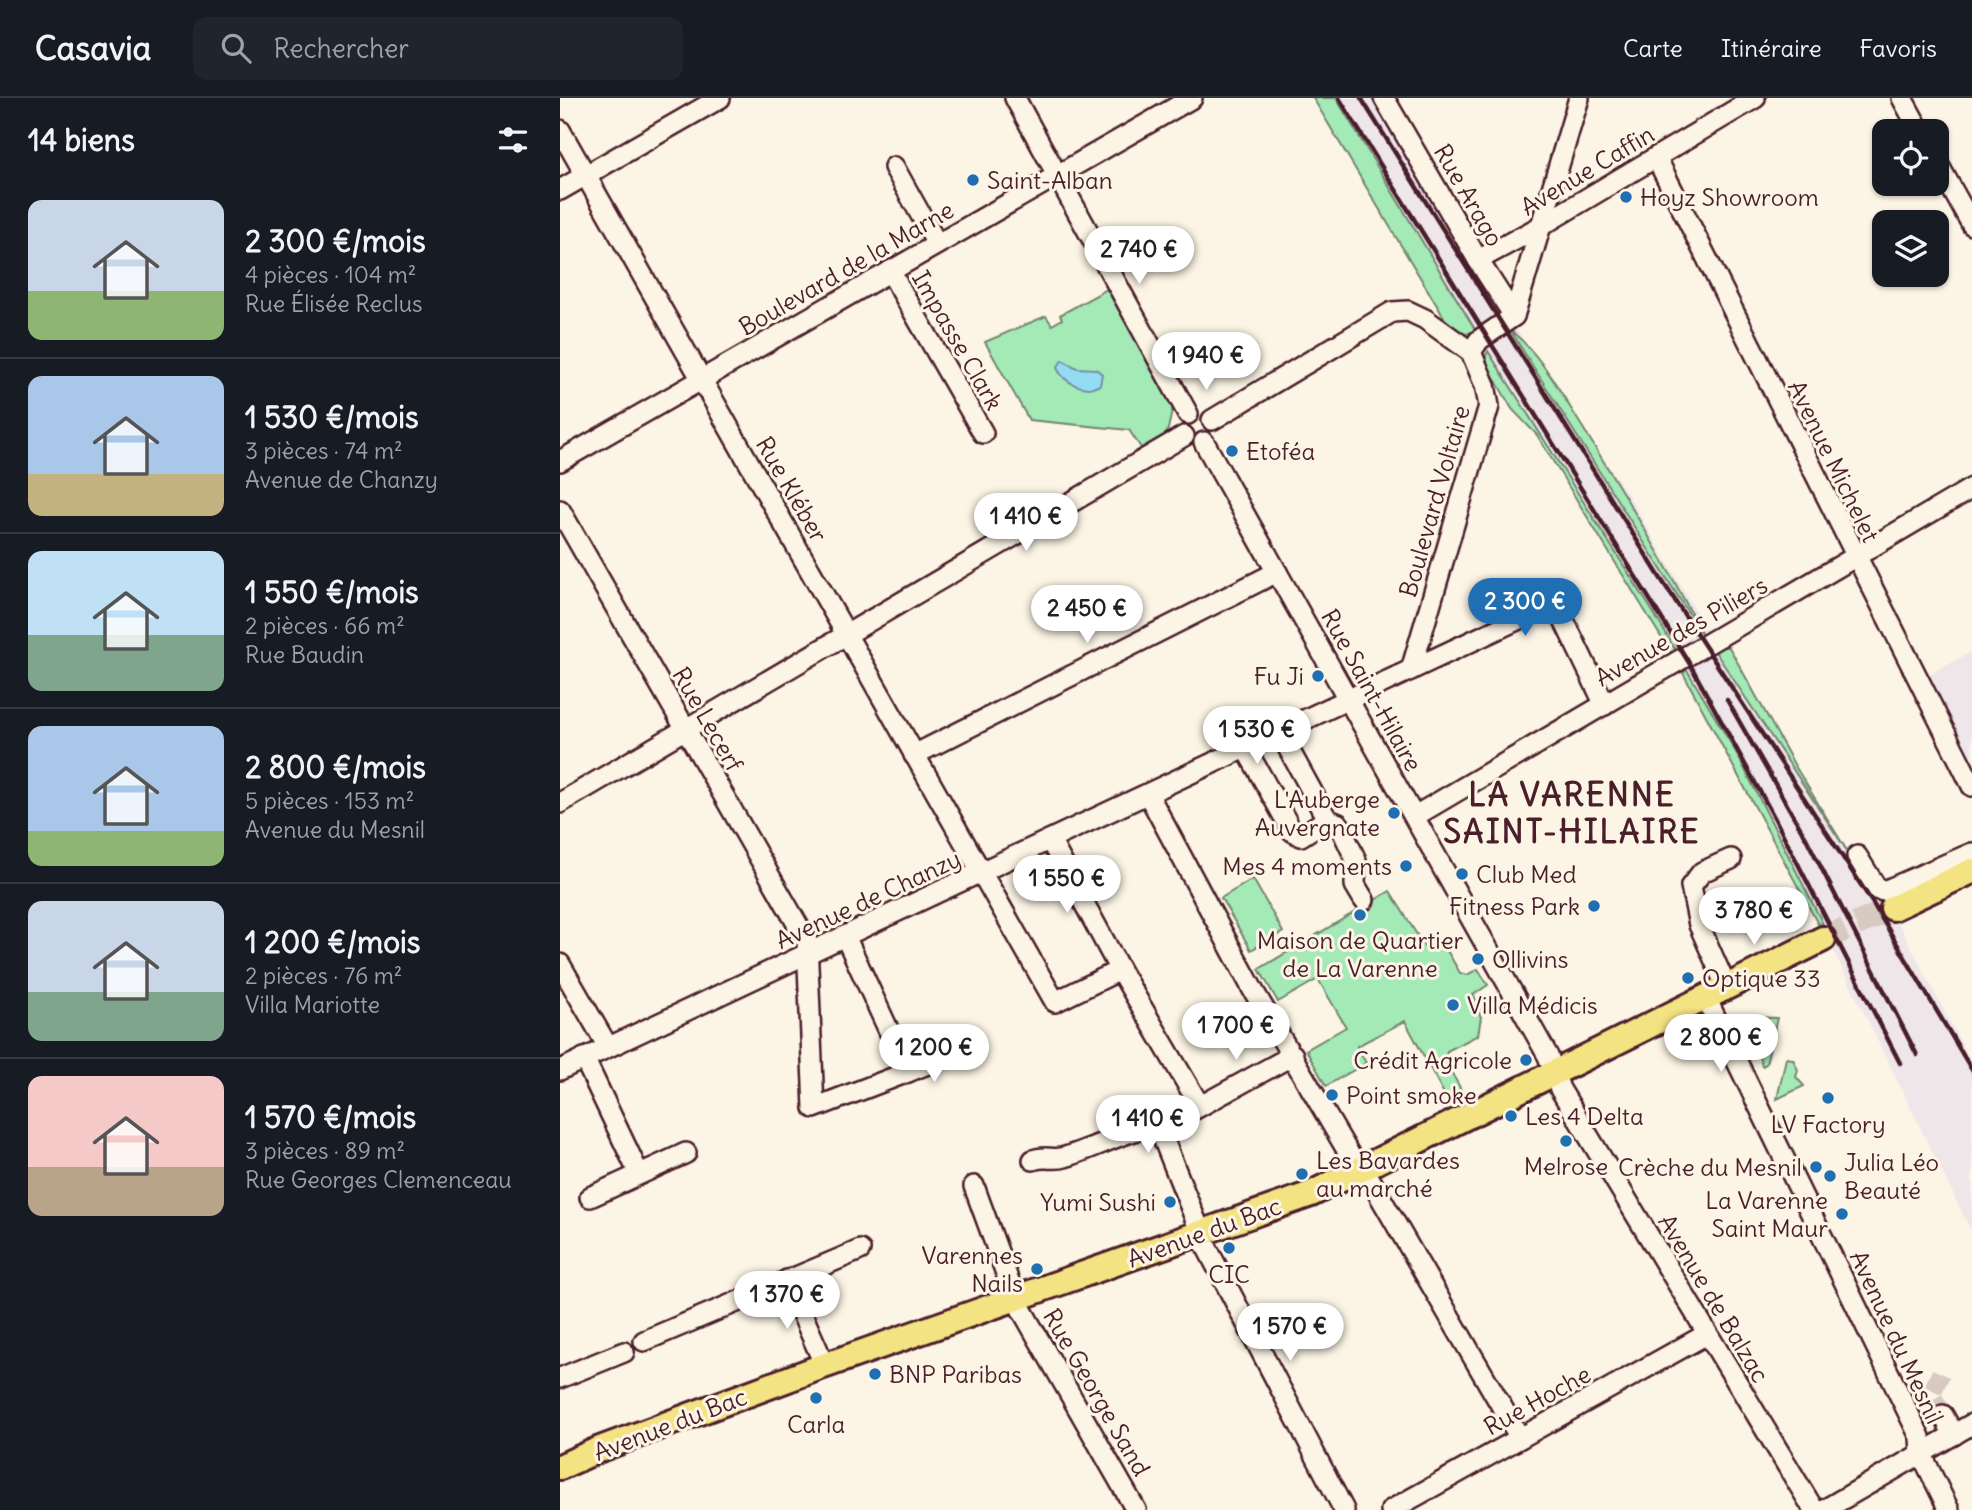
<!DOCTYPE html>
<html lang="fr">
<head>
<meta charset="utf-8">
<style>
	:root { --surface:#171b24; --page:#20242c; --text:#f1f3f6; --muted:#9ea1a6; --line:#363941; --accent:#1f6fb2 }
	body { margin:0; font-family:Delius,sans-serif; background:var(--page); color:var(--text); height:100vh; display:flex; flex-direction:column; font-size:26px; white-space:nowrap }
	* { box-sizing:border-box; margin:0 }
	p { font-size:23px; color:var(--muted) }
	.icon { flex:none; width:38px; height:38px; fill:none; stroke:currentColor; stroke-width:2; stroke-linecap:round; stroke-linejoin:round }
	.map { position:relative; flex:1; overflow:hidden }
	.sheet { display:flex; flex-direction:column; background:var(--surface); width:560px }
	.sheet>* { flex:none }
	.controls { position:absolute; left:1312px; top:21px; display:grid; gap:14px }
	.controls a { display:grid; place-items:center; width:77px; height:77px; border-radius:14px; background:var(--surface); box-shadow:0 2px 5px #0004; font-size:35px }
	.price { position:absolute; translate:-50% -60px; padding:0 16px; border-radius:24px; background:#fff; color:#222; font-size:23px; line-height:46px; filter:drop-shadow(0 2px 4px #0008) }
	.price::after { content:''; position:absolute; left:50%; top:42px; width:21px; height:16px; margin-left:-10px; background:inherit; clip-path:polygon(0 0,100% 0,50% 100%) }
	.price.on { background:var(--accent); color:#fff }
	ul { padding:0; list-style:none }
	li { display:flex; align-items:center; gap:21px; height:175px; padding:0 28px }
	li+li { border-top:2px solid var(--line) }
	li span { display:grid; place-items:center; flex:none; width:196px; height:140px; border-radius:14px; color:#555 }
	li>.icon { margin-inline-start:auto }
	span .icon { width:84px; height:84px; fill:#fffc; stroke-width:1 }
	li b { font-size:30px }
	h2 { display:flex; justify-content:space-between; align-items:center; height:84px; padding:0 28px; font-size:30px }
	header { display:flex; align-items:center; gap:42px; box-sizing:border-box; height:98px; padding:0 35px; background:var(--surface); border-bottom:2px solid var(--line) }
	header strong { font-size:33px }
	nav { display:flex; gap:38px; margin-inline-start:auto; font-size:24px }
	.search { width:490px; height:63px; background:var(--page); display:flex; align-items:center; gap:18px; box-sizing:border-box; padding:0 24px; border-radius:14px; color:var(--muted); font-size:26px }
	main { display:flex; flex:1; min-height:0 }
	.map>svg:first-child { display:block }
	.built { fill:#eee6e9 }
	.green { fill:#a3eab6; stroke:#768470; stroke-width:2 }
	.water { fill:#93dcf4; stroke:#7690a4; stroke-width:2 }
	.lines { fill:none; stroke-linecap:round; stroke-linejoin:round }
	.minor-tunnel { stroke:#d8cac0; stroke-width:19; stroke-dasharray:19 10; stroke-linecap:butt }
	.major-tunnel { stroke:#d8cac0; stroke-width:24; stroke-dasharray:24 12; stroke-linecap:butt }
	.minor-casing { stroke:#4a1f2b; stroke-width:24 }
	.major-casing { stroke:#4a1f2b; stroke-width:30 }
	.minor { stroke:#fcf5e5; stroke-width:19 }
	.major { stroke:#f4e382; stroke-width:24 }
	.rail { stroke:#4a1f2b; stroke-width:4.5 }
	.poi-dot { fill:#1f6fb2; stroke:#fcf5e5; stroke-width:2.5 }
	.labels { text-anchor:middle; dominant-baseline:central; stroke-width:6; stroke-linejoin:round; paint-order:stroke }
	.street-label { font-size:24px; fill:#4a1f2b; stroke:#fcf5e5 }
	.poi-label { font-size:24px; fill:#4a1f2b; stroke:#fcf5e5; text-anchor:start }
	.district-label { font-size:32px; font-weight:bold; letter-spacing:2px; fill:#4a1f2b; stroke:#fcf5e5 }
</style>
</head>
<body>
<header>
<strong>Casavia</strong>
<div class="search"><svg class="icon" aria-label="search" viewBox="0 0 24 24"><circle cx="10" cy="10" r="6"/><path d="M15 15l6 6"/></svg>Rechercher</div>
<nav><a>Carte</a><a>Itinéraire</a><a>Favoris</a></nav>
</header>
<main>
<section class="sheet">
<h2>14 biens<svg class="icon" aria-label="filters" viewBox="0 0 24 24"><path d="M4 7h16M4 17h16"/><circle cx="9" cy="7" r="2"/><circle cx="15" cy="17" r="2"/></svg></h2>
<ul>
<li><span style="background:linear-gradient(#c9d6e8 65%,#8fb573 0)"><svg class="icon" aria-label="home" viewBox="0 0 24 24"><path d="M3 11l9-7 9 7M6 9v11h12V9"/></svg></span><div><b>2 300 €/mois</b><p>4 pièces · 104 m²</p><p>Rue Élisée Reclus</p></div></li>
<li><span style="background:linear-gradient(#a9c7e8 70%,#c2b280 0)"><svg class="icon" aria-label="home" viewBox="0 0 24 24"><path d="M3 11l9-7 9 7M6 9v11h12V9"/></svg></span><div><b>1 530 €/mois</b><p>3 pièces · 74 m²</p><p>Avenue de Chanzy</p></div></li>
<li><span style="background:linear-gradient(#bfe0f5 60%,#7fa58c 0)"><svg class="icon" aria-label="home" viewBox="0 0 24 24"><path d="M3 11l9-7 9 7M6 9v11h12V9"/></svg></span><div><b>1 550 €/mois</b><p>2 pièces · 66 m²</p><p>Rue Baudin</p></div></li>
<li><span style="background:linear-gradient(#a9c7e8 75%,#8fb573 0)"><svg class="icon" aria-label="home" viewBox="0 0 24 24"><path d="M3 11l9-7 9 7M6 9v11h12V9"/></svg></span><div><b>2 800 €/mois</b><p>5 pièces · 153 m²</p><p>Avenue du Mesnil</p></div></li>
<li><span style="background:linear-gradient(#c9d6e8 65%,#7fa58c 0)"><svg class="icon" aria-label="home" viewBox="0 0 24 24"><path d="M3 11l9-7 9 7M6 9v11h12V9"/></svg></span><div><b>1 200 €/mois</b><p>2 pièces · 76 m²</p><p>Villa Mariotte</p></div></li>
<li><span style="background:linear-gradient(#f6c9c9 65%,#b9a48a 0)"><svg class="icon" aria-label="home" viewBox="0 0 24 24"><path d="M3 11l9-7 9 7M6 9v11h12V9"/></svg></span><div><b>1 570 €/mois</b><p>3 pièces · 89 m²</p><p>Rue Georges Clemenceau</p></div></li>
</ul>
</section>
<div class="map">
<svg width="1412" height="1412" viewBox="0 0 1412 1412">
	<rect width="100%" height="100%" fill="#fcf5e5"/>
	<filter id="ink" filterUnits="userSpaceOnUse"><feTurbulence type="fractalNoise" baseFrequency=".0143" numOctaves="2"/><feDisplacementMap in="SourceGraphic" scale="14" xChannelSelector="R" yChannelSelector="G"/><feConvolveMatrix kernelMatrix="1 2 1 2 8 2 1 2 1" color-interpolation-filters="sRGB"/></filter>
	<g filter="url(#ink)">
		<g class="built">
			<path d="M775,0H819L954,227L1070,400L1157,549H1169L1236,670L1288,754L1341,830L1412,966V1135L1177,656L1095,517L849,127Z"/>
			<path d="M1412,553V665L1368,577Z"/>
		</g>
		<g class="green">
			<path d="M753,0H776L916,233L903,237L885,221Z"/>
			<path d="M547,191L613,309L607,335L581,350L569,332L469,322L425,244L486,218L492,227L502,221L500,217Z"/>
			<path d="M950,232C981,256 1002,297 1023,330C1065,398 1107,466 1143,538Z"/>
			<path d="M928,253L1095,517L1116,553L1112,557L977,337L952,311L924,262Z"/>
			<path d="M1157,549H1169L1235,668L1289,756L1154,552Z"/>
			<path d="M1127,572L1177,656L1263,826H1258L1123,575Z"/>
			<path d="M693,781L723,834L691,852L661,800Z"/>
			<path d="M830,793L867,853L882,844L900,875L907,877L918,871L928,887L913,897L921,910L918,912L921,919L918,937L887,953L885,962L905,999L890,1007L845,923L797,948L806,965L766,988L746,952L786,929L758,881L718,904L699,871Z"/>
			<path d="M1187,919L1217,920L1206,966L1202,968Z"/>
			<path d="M1226,960L1233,961L1238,972L1236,979L1244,988L1217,1001Z"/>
		</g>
		<path class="water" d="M502,262L517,270L536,271L542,276L540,287C525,295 504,285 497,270Z"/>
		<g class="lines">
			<path class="minor-tunnel" d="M1381,1275L1371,1296L1383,1317"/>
			<path class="major-tunnel" d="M1263,841L1333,810"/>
			<defs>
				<g id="minor">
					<path d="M455,0L628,316"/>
					<path d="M824,0L918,162L954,218"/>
					<path d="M1342,0L1360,33"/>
					<path d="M0,32L495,904L560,872"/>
					<path d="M1096,59L1412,688"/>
					<path d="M1377,64L1412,127"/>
					<path d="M334,69L377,146"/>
					<path d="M0,92L160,0"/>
					<path d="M918,162L979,129L1195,0"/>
					<path d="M330,173L423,335"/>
					<path d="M911,254L919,242L954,218L1019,0"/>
					<path d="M652,322L832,214L848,213L865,221L911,254L925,287L929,308L851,572"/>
					<path d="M644,344L988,958L1000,991L1254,1412"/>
					<path d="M0,363L632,0"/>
					<path d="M0,412L247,843L254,1010L348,974L285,838"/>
					<path d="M686,651L732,733L741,738L767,721L720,635"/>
					<path d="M354,657L717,474"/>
					<path d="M588,696L693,892L791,1059L804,1071L960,1340"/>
					<path d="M0,705L624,338"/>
					<path d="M855,718L1412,390"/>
					<path d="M767,721L779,726L796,762L795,787L804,802"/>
					<path d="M490,742L560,872L640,1008"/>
					<path d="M1297,758L1318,792L1324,793L1412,755"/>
					<path d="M0,866L48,949"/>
					<path d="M1166,888L1139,827L1131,788L1142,774L1171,761"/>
					<path d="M1145,898L1360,1339L1361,1355L1389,1412"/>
					<path d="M733,957L606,1027L603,1040L646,1148L784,1412"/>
					<path d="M24,960L79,1076"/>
					<path d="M0,972L995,504L1045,607"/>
					<path d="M348,974L385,959"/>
					<path d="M473,1062C485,1057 494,1063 505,1059C539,1049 570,1029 606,1027"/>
					<path d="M414,1088L455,1200L576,1412"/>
					<path d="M30,1099L126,1055"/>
					<path d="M227,1182L265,1268"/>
					<path d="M84,1243L300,1152"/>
					<path d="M0,1280L64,1254"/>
					<path d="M1383,1317L1394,1337"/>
					<path d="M831,1412L1147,1236"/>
					<path d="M1264,1412L1412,1326"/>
				</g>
				<g id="major">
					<path d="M1333,810L1412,773"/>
					<path d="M0,1369L40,1351L255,1271L751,1096L1263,841"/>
				</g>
			</defs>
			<use href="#minor" class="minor-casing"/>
			<use href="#major" class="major-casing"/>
			<use href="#minor" class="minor"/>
			<use href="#major" class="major"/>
			<g class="rail">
				<path d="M779,0L1131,568L1214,719L1340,965"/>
				<path d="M801,0L1101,481L1312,804L1412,972"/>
				<path d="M1167,602L1246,740L1357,957"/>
			</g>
		</g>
	</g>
	<g class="poi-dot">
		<circle cx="413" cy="82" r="7"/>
		<circle cx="1066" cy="99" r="7"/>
		<circle cx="672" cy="353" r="7"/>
		<circle cx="758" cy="578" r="7"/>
		<circle cx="834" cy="715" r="7"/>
		<circle cx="846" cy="768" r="7"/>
		<circle cx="902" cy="776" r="7"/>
		<circle cx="1034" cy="808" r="7"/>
		<circle cx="800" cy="817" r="7"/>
		<circle cx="918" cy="861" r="7"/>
		<circle cx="1128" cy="880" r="7"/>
		<circle cx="893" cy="907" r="7"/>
		<circle cx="966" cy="962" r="7"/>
		<circle cx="772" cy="997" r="7"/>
		<circle cx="1268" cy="1000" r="7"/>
		<circle cx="951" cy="1018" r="7"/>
		<circle cx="1006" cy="1043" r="7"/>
		<circle cx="1256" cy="1069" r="7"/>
		<circle cx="742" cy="1076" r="7"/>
		<circle cx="1270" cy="1078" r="7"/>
		<circle cx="610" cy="1104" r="7"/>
		<circle cx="1282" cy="1116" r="7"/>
		<circle cx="669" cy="1150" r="7"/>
		<circle cx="477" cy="1171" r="7"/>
		<circle cx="315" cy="1276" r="7"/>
		<circle cx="256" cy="1300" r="7"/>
	</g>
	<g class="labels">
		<g class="street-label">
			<text transform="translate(1027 72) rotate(-31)">Avenue Caffin</text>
			<text transform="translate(909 97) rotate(60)">Rue Arago</text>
			<text transform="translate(286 170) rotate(-30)">Boulevard de la Marne</text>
			<text transform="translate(398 242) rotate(60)">Impasse Clark</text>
			<text transform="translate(1274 363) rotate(64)">Avenue Michelet</text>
			<text transform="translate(232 391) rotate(60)">Rue Kléber</text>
			<text transform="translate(874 403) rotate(-74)">Boulevard Voltaire</text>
			<text transform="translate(1121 533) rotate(-30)">Avenue des Piliers</text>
			<text transform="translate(812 592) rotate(61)">Rue Saint-Hilaire</text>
			<text transform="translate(148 621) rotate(60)">Rue Lecerf</text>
			<text transform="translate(308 801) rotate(-25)">Avenue de Chanzy</text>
			<text transform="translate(644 1134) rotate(-20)">Avenue du Bac</text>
			<text transform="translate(1154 1200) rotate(59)">Avenue de Balzac</text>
			<text transform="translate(1337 1239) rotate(65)">Avenue du Mesnil</text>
			<text transform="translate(537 1294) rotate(60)">Rue George Sand</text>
			<text transform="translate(977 1302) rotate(-29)">Rue Hoche</text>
			<text transform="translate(110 1326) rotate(-21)">Avenue du Bac</text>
		</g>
		<g class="poi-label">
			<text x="427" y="82">Saint-Alban</text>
			<text x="1080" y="99">Hoyz Showroom</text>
			<text x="686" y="353">Etoféa</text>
			<text x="744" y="578" text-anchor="end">Fu Ji</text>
			<text x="820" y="701" text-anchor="end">L'Auberge<tspan x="820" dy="28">Auvergnate</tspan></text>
			<text x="832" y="768" text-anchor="end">Mes 4 moments</text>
			<text x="916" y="776">Club Med</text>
			<text x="1020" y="808" text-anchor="end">Fitness Park</text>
			<text x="800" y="842" text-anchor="middle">Maison de Quartier<tspan x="800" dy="28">de La Varenne</tspan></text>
			<text x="932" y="861">Ollivins</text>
			<text x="1142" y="880">Optique 33</text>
			<text x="907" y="907">Villa Médicis</text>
			<text x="952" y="962" text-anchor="end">Crédit Agricole</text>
			<text x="786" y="997">Point smoke</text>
			<text x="965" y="1018">Les 4 Delta</text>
			<text x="1268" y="1026" text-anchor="middle">LV Factory</text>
			<text x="756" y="1062">Les Bavardes<tspan x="756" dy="28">au marché</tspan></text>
			<text x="1284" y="1064">Julia Léo<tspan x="1284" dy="28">Beauté</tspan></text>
			<text x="1006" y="1068" text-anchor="middle">Melrose</text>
			<text x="1242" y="1069" text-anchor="end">Crèche du Mesnil</text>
			<text x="1268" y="1102" text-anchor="end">La Varenne<tspan x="1268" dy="28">Saint Maur</tspan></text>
			<text x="596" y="1104" text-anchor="end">Yumi Sushi</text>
			<text x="463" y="1157" text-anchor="end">Varennes<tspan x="463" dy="28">Nails</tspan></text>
			<text x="669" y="1176" text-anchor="middle">CIC</text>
			<text x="329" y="1276">BNP Paribas</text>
			<text x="256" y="1326" text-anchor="middle">Carla</text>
		</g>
		<g class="district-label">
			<text x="1012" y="696">LA VARENNE<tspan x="1012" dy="37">SAINT-HILAIRE</tspan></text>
		</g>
	</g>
</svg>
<div class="controls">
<a><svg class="icon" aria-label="locate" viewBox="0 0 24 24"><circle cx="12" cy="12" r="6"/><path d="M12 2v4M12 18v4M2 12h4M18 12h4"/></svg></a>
<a><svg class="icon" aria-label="layers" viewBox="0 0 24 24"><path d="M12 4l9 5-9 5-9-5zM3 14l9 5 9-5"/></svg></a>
</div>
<b class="price" style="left:579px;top:188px">2 740 €</b>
<b class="price" style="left:646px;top:294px">1 940 €</b>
<b class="price" style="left:466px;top:455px">1 410 €</b>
<b class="price on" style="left:965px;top:540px">2 300 €</b>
<b class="price" style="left:527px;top:547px">2 450 €</b>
<b class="price" style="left:697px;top:668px">1 530 €</b>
<b class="price" style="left:507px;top:817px">1 550 €</b>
<b class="price" style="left:1194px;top:849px">3 780 €</b>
<b class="price" style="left:676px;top:964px">1 700 €</b>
<b class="price" style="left:1161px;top:976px">2 800 €</b>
<b class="price" style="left:374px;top:986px">1 200 €</b>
<b class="price" style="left:588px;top:1057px">1 410 €</b>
<b class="price" style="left:227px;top:1233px">1 370 €</b>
<b class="price" style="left:730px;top:1265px">1 570 €</b>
</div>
</main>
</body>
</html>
